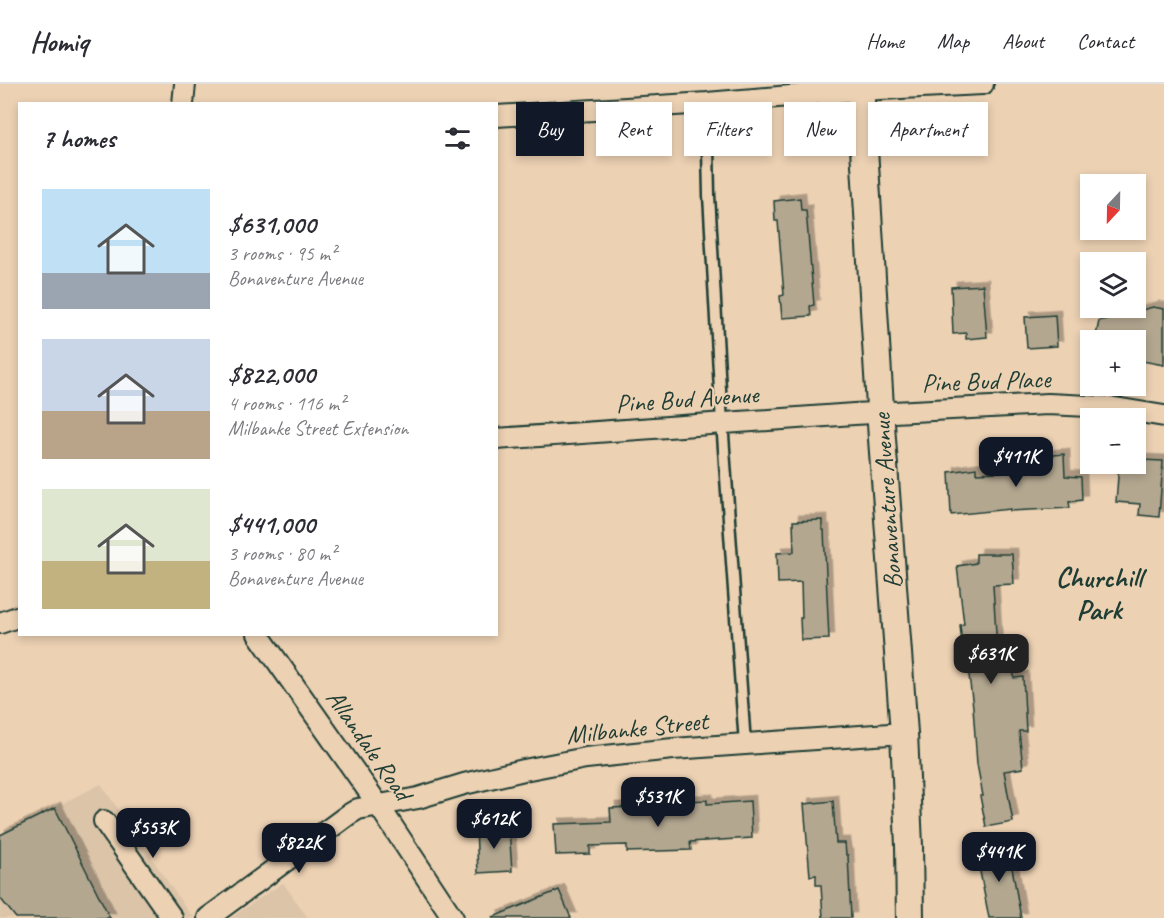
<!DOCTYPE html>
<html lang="en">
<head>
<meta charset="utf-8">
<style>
	:root { --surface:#fff; --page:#f2f2f3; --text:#2b2b33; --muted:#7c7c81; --line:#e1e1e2; --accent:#111827 }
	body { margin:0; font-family:Caveat,sans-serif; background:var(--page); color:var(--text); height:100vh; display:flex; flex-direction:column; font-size:22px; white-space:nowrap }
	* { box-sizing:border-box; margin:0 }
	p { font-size:20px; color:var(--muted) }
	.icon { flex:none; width:33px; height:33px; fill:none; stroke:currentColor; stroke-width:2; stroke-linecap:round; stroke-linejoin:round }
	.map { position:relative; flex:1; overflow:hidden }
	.side { position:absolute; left:18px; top:18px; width:480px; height:534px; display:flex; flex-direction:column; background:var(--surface); border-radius:0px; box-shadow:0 3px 9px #0003 }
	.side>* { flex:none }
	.banner { position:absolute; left:516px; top:18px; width:558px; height:54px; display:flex; gap:12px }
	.needle { width:39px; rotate:202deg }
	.controls { position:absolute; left:1080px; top:90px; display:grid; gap:12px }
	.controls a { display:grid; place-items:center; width:66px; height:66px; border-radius:0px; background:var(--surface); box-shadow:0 3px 9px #0003; font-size:30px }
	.price { position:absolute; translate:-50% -51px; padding:0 14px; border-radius:12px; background:var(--accent); color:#fff; font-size:20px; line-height:39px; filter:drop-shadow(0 2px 3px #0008) }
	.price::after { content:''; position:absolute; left:50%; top:36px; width:18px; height:14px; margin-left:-9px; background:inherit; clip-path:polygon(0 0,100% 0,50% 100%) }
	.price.selected { background:#222; color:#fff }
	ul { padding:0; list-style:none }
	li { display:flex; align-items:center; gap:18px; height:150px; padding:0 24px }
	li span { display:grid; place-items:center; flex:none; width:168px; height:120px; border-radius:0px; color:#555 }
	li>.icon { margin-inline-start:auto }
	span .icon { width:72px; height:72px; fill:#fffc; stroke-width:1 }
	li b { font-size:26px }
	h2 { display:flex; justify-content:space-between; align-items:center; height:72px; padding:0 24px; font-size:26px }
	.tag { padding:0 21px; border-radius:0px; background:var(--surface); box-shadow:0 3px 9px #0003; font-size:21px; line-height:54px }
	.tag.selected { background:var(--accent); color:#fff }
	header { display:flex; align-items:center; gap:36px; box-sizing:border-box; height:84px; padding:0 30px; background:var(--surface); border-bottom:2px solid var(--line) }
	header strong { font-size:28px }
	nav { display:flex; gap:33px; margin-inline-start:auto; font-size:21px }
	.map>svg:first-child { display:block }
	.built { fill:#dbc4a8 }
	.building { fill:#b3a790; stroke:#1f3d34; stroke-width:1.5; filter:url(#shadow) }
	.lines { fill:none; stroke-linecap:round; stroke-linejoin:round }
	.service-casing { stroke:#1f3d34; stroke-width:15 }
	.minor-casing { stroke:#1f3d34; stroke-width:24 }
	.tertiary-casing { stroke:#1f3d34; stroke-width:30 }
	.service { stroke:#ecd1b3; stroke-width:10 }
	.minor { stroke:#ecd1b3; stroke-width:20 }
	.tertiary { stroke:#ecd1b3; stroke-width:26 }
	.labels { text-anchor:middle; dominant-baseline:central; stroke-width:4.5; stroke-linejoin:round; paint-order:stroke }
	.street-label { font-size:26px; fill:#1f3d34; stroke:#ecd1b3 }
	.quarter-label { font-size:28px; font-weight:bold; fill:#1f3d34; stroke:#ecd1b3 }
</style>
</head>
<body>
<header>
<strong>Homiq</strong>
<nav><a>Home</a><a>Map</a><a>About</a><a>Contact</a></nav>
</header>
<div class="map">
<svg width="1164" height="834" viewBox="0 0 1164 834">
	<defs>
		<filter id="shadow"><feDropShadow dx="5.5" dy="-5.5" stdDeviation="0" flood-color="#0004"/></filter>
	</defs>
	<rect width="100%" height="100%" fill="#ecd1b3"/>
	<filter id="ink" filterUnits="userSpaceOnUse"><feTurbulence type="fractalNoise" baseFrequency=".0167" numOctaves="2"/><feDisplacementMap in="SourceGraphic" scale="12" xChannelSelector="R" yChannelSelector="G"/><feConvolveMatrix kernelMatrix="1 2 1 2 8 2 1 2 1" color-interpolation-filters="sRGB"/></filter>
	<g filter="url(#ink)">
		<g class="built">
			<path d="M101,700L187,826L194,834H0V751Z"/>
			<path d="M283,799L308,834H230Z"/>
		</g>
		<g class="building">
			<path d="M800,114L801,126H806L814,221L810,222L811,232L782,234L780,212L784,211L778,137H775L774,117Z"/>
			<path d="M983,201L987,253L966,255V249L953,250L951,203Z"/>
			<path d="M1153,223L1164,225V281L1142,277L1143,263L1136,260V256H1095L1099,237Z"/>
			<path d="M1055,231L1057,262L1027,264L1025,233Z"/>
			<path d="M1064,370L1065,392L1081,393L1082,416L1069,418L1070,424L1010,427V425L951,431L949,388L976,384V389L1020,387L1019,374Z"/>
			<path d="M1142,376L1163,377L1159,433L1139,431L1140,420L1116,418L1119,380H1136V378H1142Z"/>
			<path d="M822,436V446H824L829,555L801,556L800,534H802L801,498L778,499L777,469L794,468L793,437Z"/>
			<path d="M976,470H1012L1014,500L993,501L998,581L1014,580V594L1023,593L1026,647H1019L1023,684L1004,687L1013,738L986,743L980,712H983L977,680L973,623L965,560L962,561L960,541L964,540L957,482L976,479Z"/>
			<path d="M707,716V720L750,717L752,754L690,758L691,766L627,768V761L590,762V770L556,771L554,740L611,738L610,724L664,722L663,718Z"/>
			<path d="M833,717L836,759H845L846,771H848L851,834H823L821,801H816V791L810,792L804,720Z"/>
			<path d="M55,724L110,834H16L0,814V751Z"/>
			<path d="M509,743L512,787L478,789L476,744Z"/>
			<path d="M1008,761L1021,834H989L976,767Z"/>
			<path d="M559,806L571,834H493V833Z"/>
		</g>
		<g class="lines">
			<defs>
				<path id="service" d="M707,19L709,111L721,323L745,660"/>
				<g id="minor">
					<path d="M183,20L185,0"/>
					<path d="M496,32L707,19L860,6L983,0"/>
					<path d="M496,355L854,330L1048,320L1109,323L1164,332"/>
					<path d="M0,539L20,532"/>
					<path d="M258,550L379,722L453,834"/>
					<path d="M104,737L172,834"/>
					<path d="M208,834L348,731L358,725L418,714L464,700L524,686L586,674L673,665L904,649"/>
				</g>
				<path id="tertiary" d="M860,0L882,355L904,649L909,762L910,834"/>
			</defs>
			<use href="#service" class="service-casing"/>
			<use href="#minor" class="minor-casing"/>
			<use href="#tertiary" class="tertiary-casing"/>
			<use href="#service" class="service"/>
			<use href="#minor" class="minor"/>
			<use href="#tertiary" class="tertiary"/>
		</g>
	</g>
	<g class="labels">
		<g class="street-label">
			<text transform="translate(986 297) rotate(-2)">Pine Bud Place</text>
			<text transform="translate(687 315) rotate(-4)">Pine Bud Avenue</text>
			<text transform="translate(887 417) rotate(-94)">Bonaventure Avenue</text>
			<text transform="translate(637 644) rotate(-6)">Milbanke Street</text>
			<text transform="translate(369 661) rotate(55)">Allandale Road</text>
		</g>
		<g class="quarter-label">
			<text x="1099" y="493">Churchill<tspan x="1099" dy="32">Park</tspan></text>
		</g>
	</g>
</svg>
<div class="controls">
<a><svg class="needle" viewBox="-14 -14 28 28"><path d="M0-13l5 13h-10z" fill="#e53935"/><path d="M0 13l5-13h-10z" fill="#7c7c81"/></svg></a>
<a><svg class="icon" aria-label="layers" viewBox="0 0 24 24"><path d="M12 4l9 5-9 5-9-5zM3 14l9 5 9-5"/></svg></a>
<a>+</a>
<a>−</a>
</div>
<b class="price" style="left:1016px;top:404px">$411K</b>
<b class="price selected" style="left:991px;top:601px">$631K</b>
<b class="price" style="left:658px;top:744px">$531K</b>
<b class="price" style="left:494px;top:766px">$612K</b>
<b class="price" style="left:153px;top:775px">$553K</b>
<b class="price" style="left:299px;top:790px">$822K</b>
<b class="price" style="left:999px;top:799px">$441K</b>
<div class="banner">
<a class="tag selected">Buy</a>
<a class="tag">Rent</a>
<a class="tag">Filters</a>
<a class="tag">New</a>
<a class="tag">Apartment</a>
</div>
<section class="side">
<h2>7 homes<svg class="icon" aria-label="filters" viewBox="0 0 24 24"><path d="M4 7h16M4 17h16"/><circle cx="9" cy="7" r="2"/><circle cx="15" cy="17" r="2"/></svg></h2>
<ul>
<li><span style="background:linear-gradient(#bfe0f5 70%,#9aa5b1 0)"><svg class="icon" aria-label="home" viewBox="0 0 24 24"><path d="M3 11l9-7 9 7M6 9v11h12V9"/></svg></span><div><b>$631,000</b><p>3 rooms · 95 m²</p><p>Bonaventure Avenue</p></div></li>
<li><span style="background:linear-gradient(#c9d6e8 60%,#b9a48a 0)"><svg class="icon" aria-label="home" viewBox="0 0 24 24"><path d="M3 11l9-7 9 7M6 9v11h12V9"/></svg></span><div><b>$822,000</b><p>4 rooms · 116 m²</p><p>Milbanke Street Extension</p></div></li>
<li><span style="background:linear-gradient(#dfe7d0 60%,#c2b280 0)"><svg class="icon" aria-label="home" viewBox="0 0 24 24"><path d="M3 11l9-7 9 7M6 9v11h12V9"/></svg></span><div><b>$441,000</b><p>3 rooms · 80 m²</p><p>Bonaventure Avenue</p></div></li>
</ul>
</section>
</div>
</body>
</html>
